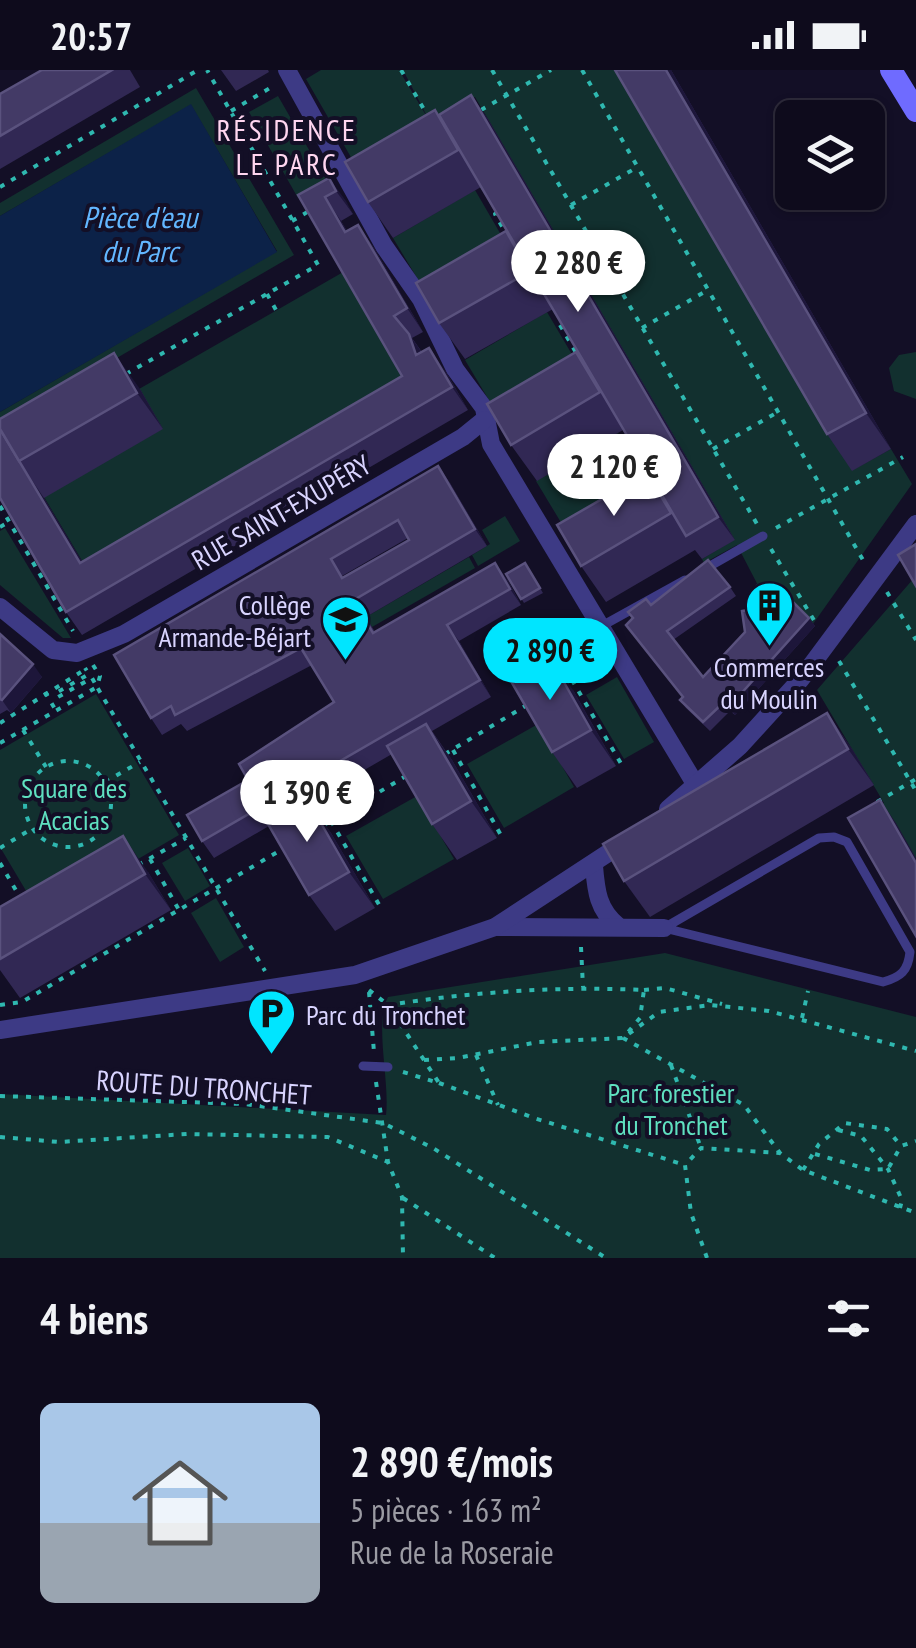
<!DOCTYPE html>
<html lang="fr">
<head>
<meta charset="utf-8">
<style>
	:root { --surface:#0e0b1c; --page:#171425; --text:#f1f3f6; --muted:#9b9ba3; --line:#2e2b3b; --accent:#00e5ff }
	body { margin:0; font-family:"PT Sans Narrow",sans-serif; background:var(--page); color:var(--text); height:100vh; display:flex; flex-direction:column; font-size:38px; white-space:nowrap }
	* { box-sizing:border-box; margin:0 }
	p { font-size:32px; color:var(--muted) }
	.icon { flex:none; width:55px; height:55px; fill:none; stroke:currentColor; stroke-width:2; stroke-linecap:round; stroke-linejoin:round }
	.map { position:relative; height:1188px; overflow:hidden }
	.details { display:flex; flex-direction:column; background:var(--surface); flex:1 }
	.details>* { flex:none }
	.buttons { position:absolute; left:775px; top:30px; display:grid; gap:20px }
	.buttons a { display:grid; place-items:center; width:110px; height:110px; border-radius:15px; background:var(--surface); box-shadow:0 2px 8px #0004,0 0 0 2px var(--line); font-size:50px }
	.price { position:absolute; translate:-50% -85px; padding:0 22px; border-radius:35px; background:#fff; color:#222; font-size:32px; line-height:65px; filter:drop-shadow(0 2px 5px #0008) }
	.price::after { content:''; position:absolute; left:50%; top:60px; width:30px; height:22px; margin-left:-15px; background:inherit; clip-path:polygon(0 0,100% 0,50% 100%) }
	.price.current { background:var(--accent); color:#111 }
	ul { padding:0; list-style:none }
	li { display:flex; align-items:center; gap:30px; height:250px; padding:0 40px }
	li+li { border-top:2px solid var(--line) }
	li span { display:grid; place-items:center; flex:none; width:280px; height:200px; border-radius:15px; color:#555 }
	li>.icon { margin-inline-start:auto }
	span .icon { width:120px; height:120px; fill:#fffc; stroke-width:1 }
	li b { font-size:42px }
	h2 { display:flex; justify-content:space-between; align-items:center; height:120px; padding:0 40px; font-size:42px }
	.status { display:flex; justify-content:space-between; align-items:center; height:70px; padding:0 50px; background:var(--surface); direction:ltr }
	.status svg { height:28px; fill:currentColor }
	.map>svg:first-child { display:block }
	.green { fill:#12302f }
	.water { fill:#0c2248 }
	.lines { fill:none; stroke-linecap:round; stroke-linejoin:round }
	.path { stroke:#2fb8b0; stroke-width:4; stroke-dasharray:5 8; stroke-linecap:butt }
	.lane { stroke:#3d3a85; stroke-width:9 }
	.street { stroke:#3d3a85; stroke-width:18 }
	.secondary { stroke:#6f6bff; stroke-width:22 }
	.wall { fill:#312854; fill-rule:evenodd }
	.shaded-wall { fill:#1d163a }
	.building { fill:#433a66; stroke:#5a527e; stroke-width:2.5; fill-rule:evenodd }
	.labels { text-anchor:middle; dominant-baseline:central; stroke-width:8; stroke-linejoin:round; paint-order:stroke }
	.street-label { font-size:28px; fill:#d9d4ff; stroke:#130f26 }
	.poi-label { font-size:28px; fill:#d9d4ff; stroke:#130f26; text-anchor:end }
	.park-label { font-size:28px; fill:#5fe0c0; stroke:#130f26 }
	.neighbourhood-label { font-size:30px; letter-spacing:2.5px; fill:#ffd6f0; stroke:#130f26 }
	.water-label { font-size:30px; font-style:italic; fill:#62b6ff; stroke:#130f26 }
</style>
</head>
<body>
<div class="status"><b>20:57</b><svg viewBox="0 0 49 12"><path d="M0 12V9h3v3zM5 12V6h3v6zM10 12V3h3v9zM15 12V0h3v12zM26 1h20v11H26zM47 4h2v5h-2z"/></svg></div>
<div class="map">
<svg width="916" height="1188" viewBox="0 0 916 1188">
	<rect width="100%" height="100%" fill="#130f26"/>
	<g class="green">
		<path d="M321,0H399L430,52L403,0H619L853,400L891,379L912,414L813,554L763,525L737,475L704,493L702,489L734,470L475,27L356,96L306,9Z"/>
		<path d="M196,18L294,185L0,356V342L277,181L191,35L0,146V133Z"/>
		<path d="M278,26L327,111L298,128L249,42Z"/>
		<path d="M475,120L518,194L437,241L393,168Z"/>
		<path d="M345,201L418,329L97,516L44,427L162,359L139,319Z"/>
		<path d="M547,242L590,315L508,362L465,290Z"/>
		<path d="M916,282V329L894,321L889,298L899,285Z"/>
		<path d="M618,363L661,437L580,484L536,411Z"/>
		<path d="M505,446L520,471L478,496L472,485L490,474L482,460Z"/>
		<path d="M5,458L71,568H63L0,515V461Z"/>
		<path d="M469,487L475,498L372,557L366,547Z"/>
		<path d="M914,508L916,511V788L853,752L884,733L817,620Z"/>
		<path d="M617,607L654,672L624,689L586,625Z"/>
		<path d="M96,624L179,765L41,846L0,777V680Z"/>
		<path d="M538,654L574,717L504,758L467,694Z"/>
		<path d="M417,726L454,789L383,829L346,766Z"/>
		<path d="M188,778L210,816L185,831L162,793Z"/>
		<path d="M216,828L244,877L220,892L191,843Z"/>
		<path d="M665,883L916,947V1188H0V1024L386,1045C390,1012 374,952 388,927Z"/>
	</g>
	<path class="water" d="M191,34L277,182L0,342V146Z"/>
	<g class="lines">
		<g class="path">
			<path d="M401,0L429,48"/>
			<path d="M492,0L757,454"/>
			<path d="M582,0L863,490"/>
			<path d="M481,40L551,0"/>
			<path d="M231,41L275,15"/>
			<path d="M0,117L198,0"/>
			<path d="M571,135L636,98"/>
			<path d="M498,142L495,144L507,165"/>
			<path d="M292,151L309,141"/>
			<path d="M267,224L276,240"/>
			<path d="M560,255L578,286"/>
			<path d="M642,258L708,220"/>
			<path d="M126,304L318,195L207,0"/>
			<path d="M630,376L647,404"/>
			<path d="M713,379L778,342"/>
			<path d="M0,436L73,561"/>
			<path d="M0,457L9,452"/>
			<path d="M776,458L903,387"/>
			<path d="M771,479L818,557"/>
			<path d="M887,522L916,570"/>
			<path d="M839,591L916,721"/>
			<path d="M93,595L100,606L97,617L265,901"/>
			<path d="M572,610L623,697"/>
			<path d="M565,613L600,592"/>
			<path d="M45,622L55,639"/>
			<path d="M0,653L81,602"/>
			<path d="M23,660L46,697"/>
			<path d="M0,673L97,617L92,608L58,627L56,623L89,604L85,598"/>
			<path d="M453,680L502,767"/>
			<path d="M445,684L527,635"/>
			<circle cx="68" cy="734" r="43"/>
			<path d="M105,712L140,692"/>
			<path d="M877,732L916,709"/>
			<path d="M331,751L381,838"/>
			<path d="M324,755L406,706"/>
			<path d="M0,778L33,758"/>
			<path d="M150,789L179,840"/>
			<path d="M0,793L21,829"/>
			<path d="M138,795L186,768"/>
			<path d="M581,877L583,917"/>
			<path d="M369,920L388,935"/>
			<path d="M644,920L665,918L722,934"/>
			<path d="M369,922L374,982"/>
			<path d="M0,935L22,932L286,777"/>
			<path d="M802,948L808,921"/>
			<path d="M476,985L498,1035"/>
			<path d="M424,990L458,988L538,972L623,968L659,942L710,935L769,941L916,981"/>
			<path d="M671,995L701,1078"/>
			<path d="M403,1002L439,1013L388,935C472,922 558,916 644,920L640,948L623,968L744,1035L780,1083L803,1100L916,1143"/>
			<path d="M376,1012L388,1092L402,1127L403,1188"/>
			<path d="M439,1013L534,1048L685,1095"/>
			<path d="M0,1026L245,1034L383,1053L433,1078L606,1188"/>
			<path d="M838,1060L861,1066L888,1099L902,1130L900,1138"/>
			<path d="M0,1067L59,1072L187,1064L328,1067L388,1092"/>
			<path d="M815,1084L870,1100L888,1099"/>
			<path d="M889,1097L901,1076L916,1071"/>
			<path d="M803,1100L819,1074L845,1053L887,1059L901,1076"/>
			<path d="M403,1128L495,1188"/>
			<path d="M707,1188L691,1143L685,1095L701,1078L780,1083"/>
		</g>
		<g class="lane">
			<path d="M703,500L763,466"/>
			<path d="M600,557L685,510"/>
			<path d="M834,767L847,772L910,882C908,901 901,907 883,912L664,858L819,768Z"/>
			<path d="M363,996L388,997"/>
		</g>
		<g class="street">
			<path d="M287,0L384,176L421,229L455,299L484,338L491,374L697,717"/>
			<path d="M0,537L53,580L77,583L124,564L463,367L484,350"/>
			<path d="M668,739L740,676L801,609L916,454"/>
			<path d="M594,796C596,821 598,840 618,856"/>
			<path d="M495,857L664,858"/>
			<path d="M0,960L355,905L495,857L628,770"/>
		</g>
		<path class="secondary" d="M891,0L916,41"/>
	</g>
	<g class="wall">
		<path d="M42,0H130L140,17L0,99V24Z"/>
		<path d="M221,0H268L269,2L236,21Z"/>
		<path d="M615,0H671L891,379L852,401L827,364Z"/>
		<path d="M471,25L488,49L735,470L702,489L695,480L606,532L581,496L656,416L623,360L537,411L511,375L587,297L553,239L465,289L439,253L513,171L481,117L393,168L368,132L443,52Z"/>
		<path d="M329,108L353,144L341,151L347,161L358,155L374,178L423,262L412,268L422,282L446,302L468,340L82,565L66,542L0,349L140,319L163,359L44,428L82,492L402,306L298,125Z"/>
		<path d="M438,396L450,413L487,476L366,547L375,562L507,509L521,535L459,571L491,627L432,661L452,690L497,768L457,790L432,754L392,684L309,732L331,763L375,838L335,861L309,825L269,756L214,788L202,771L248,710L334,632L312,595L187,661L181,654L162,665L151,648ZM408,468L409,470L343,508L342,506Z"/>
		<path d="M525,493L543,523L524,533L506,504Z"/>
		<path d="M730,517L736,526L673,570L703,607L809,548L815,556L735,645L730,641L710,661L686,638L680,630L683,627L651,535Z"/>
		<path d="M0,564L42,607L11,643L7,640L0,644Z"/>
		<path d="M573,620L616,696L577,718L552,682Z"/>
		<path d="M827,643L852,679L874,715L650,847L624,811Z"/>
		<path d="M148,802L171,840L20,928L0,900V837Z"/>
	</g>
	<g class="shaded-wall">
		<path d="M666,0H671L891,379L866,343Z"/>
		<path d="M471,25L488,49L735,470L718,447Z"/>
		<path d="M329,108L346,131L353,144L336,121Z"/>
		<path d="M325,127L341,151L362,186L345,162Z"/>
		<path d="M358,155L374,178L423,262L407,238Z"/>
		<path d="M409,264L425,287L416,285Z"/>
		<path d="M429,278L446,302L468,340L452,317Z"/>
		<path d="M114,283L140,319L163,359L137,323Z"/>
		<path d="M438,396L450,413L487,476L475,459Z"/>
		<path d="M29,406L44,428L97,516L80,493Z"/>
		<path d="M495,493L507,509L521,535L510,519Z"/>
		<path d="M809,548L815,556L735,645L729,637Z"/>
		<path d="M447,555L459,571L491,627L480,610Z"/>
		<path d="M548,584L573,620L616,696L591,660Z"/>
		<path d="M33,594L42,607L11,643L2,630Z"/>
		<path d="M827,643L852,679L874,715L848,679Z"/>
		<path d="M426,654L452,690L497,768L471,731Z"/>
		<path d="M306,727L331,763L375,838L349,802Z"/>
		<path d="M880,730L896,753L916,788V793Z"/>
		<path d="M123,766L148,802L171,840L145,804Z"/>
	</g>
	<g class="building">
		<path d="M42,0H112L0,66V24Z"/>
		<path d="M615,0H666L866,343L827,364Z"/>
		<path d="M471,25L718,447L686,466L439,45Z"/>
		<path d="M435,40L458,80L368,132L345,92Z"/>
		<path d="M329,108L336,121L325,127L345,162L358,155L407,238L394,246L409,264L416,285L429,278L452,317L66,542L0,428V359L80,493L402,306L298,125Z"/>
		<path d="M506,161L529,202L439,253L416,213Z"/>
		<path d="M576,282L600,322L511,375L487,334Z"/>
		<path d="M114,283L137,323L19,391L0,359V349Z"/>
		<path d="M438,396L475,459L354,530L373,563L495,493L510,519L447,555L480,610L202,771L187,745L248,710L239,694L334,632L301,578L175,645L171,636L151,648L114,585ZM398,450L409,470L342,508L331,489Z"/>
		<path d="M647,403L671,443L581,496L557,455Z"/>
		<path d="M916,474V516L898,485Z"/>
		<path d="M708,490L730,517L667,561L703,607L745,562L742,541L753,539L757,516H777L809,548L729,637L724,632L703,652L680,630L683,627L626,555L633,548L628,542L646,529L651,535Z"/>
		<path d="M525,493L540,518L521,529L506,504Z"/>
		<path d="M0,564L33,594L2,630L0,629Z"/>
		<path d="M548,584L591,660L552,682L508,606Z"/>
		<path d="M827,643L848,679L624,811L603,774Z"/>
		<path d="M426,654L471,731L432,754L387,676Z"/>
		<path d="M306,727L349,802L309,825L264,747Z"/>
		<path d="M880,730L916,793V866L848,748Z"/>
		<path d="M123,766L145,804L0,889V837Z"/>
	</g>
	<defs>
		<symbol id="building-pin" viewBox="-11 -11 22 30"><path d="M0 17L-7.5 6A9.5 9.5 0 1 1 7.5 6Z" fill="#00e5ff" stroke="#130f26"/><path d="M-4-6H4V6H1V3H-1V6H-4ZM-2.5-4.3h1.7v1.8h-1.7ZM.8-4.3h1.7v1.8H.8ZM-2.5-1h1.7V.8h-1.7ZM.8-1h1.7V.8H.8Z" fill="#111"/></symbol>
		<symbol id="school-pin" viewBox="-11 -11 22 30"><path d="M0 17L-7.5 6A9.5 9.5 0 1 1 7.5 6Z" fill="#00e5ff" stroke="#130f26"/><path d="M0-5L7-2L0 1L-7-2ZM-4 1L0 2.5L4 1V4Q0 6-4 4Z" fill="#111"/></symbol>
		<symbol id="parking-pin" viewBox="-11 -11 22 30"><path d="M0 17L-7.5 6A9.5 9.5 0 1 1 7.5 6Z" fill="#00e5ff" stroke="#130f26"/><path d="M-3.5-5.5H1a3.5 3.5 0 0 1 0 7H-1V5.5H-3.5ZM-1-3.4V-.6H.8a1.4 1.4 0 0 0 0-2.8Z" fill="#111"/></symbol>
	</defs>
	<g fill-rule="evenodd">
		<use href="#building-pin" x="742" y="508" width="55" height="75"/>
		<use href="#school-pin" x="318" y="522" width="55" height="75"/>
		<use href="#parking-pin" x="244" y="916" width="55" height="75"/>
	</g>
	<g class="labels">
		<g class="street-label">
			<text transform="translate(281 442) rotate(-30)">RUE SAINT-EXUPÉRY</text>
			<text transform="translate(204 1017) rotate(4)">ROUTE DU TRONCHET</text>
		</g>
		<g class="poi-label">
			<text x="311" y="534">Collège<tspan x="311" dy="32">Armande-Béjart</tspan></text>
			<text x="769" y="596" text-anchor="middle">Commerces<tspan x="769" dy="32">du Moulin</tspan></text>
			<text x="306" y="944" text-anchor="start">Parc du Tronchet</text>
		</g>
		<g class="park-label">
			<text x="74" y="717">Square des<tspan x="74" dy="32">Acacias</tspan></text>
			<text x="671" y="1022">Parc forestier<tspan x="671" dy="32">du Tronchet</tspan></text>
		</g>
		<g class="neighbourhood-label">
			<text x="287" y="59">RÉSIDENCE<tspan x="287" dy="34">LE PARC</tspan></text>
		</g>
		<g class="water-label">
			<text x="140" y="146">Pièce d'eau<tspan x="140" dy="34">du Parc</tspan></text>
		</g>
	</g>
</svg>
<div class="buttons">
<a><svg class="icon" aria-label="layers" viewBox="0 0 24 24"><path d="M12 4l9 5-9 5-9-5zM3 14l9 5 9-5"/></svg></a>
</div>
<b class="price" style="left:578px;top:245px">2 280 €</b>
<b class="price" style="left:614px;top:449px">2 120 €</b>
<b class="price current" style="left:550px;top:633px">2 890 €</b>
<b class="price" style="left:307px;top:775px">1 390 €</b>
</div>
<section class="details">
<h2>4 biens<svg class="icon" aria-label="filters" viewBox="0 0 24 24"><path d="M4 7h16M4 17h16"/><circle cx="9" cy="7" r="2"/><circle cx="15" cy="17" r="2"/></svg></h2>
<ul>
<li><span style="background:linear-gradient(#a9c7e8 60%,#9aa5b1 0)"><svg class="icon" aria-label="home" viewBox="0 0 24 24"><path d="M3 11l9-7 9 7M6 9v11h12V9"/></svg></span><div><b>2 890 €/mois</b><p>5 pièces · 163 m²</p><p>Rue de la Roseraie</p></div></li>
</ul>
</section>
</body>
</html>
